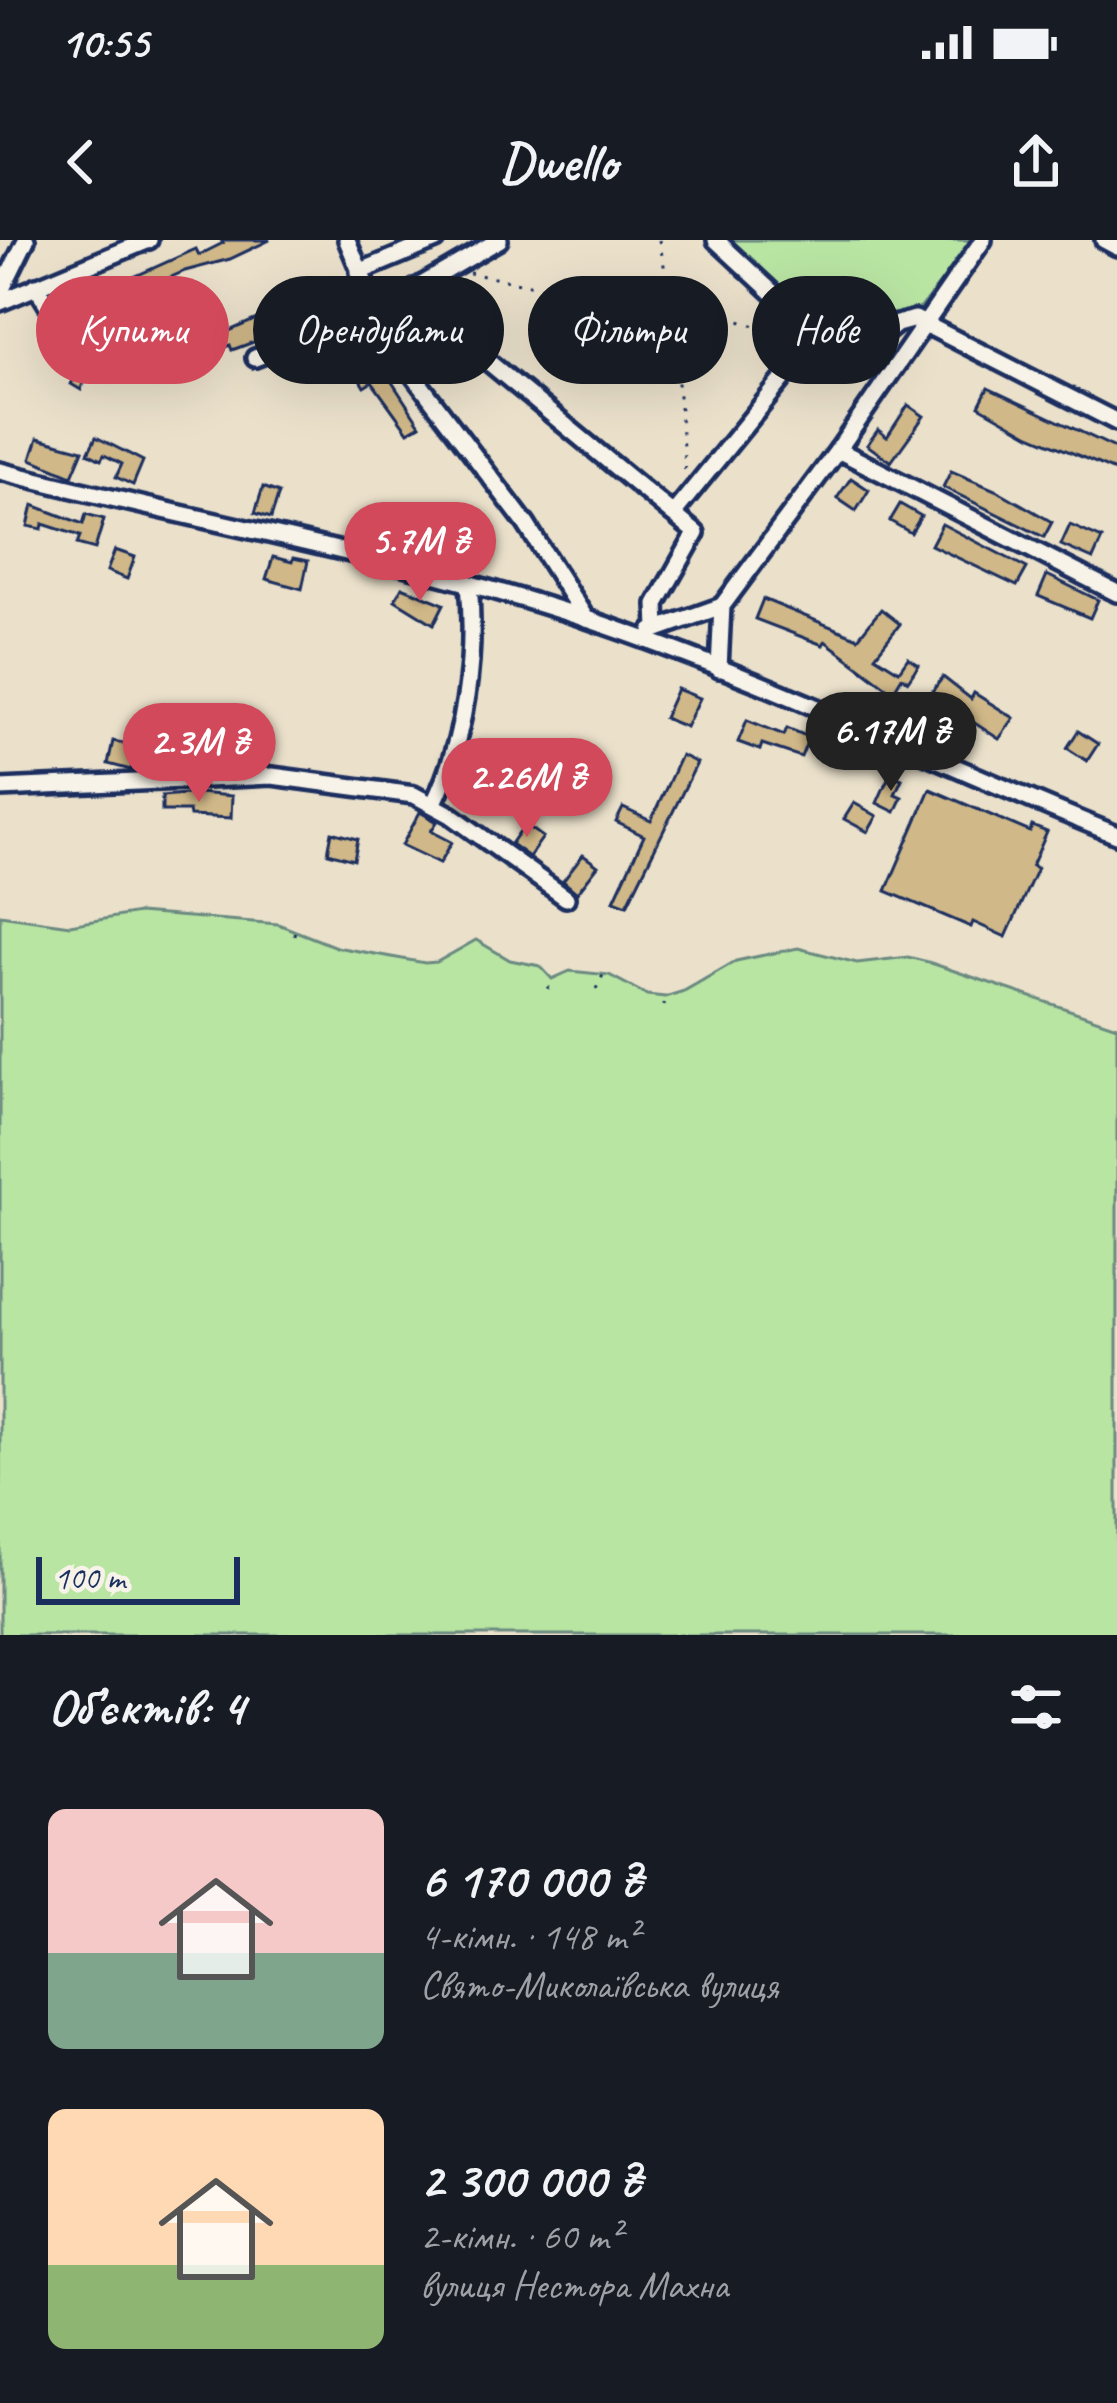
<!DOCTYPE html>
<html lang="uk">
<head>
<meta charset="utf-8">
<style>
	:root { --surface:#171b24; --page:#242831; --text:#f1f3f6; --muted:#9ea1a6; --accent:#d1495b }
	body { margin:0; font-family:Caveat,sans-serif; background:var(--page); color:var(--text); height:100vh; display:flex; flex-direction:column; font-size:45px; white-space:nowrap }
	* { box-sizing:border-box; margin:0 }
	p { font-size:39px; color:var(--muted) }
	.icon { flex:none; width:66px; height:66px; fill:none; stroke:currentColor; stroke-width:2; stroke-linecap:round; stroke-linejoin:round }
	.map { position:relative; height:1395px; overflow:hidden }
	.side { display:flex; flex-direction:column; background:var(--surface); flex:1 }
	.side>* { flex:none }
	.guide { position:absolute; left:36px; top:36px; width:1047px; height:108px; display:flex; gap:24px }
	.scale { position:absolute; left:36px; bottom:30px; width:204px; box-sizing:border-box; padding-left:12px; border:6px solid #1b2f5e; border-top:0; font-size:33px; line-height:42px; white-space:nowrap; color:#1b2f5e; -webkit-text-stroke:9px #f7f3e8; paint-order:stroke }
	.price { position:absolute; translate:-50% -102px; padding:0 27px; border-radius:42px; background:var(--accent); color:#fff; font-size:39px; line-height:78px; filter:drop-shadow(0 3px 6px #0008) }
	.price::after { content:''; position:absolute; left:50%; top:72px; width:36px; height:27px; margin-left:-18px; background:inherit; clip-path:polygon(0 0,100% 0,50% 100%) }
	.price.on { background:#222; color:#fff }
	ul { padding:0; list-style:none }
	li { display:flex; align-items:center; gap:36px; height:300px; padding:0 48px }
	li span { display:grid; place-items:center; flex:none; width:336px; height:240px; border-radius:18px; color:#555 }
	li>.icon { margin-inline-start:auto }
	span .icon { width:144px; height:144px; fill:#fffc; stroke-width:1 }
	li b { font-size:51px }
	h2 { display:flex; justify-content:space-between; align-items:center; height:144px; padding:0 48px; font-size:51px }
	.tag { padding:0 42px; border-radius:54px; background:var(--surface); box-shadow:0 12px 48px #0002; font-size:42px; line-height:108px }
	.tag.on { background:var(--accent); color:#fff }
	.status { display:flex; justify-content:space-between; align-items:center; height:84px; padding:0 60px; background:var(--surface); direction:ltr }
	.status svg { height:33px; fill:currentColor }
	header { display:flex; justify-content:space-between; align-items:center; height:156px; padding:0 48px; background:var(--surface); font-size:54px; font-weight:800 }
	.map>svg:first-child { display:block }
	.green { fill:#b9e5a3; stroke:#6a8a80; stroke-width:3 }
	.building { fill:#d0b888; stroke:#1b2f5e; stroke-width:3 }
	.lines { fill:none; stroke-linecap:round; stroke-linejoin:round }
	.minor-casing { stroke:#1b2f5e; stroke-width:24 }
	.path { stroke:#1b2f5e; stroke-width:3; stroke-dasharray:3 9; stroke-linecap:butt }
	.minor { stroke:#f7f3e8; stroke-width:15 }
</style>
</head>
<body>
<div class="status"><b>10:55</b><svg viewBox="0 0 49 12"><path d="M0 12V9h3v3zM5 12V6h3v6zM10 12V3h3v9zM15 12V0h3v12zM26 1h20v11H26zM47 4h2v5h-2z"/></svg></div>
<header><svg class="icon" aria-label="back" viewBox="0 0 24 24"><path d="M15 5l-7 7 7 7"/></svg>Dwello<svg class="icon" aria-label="share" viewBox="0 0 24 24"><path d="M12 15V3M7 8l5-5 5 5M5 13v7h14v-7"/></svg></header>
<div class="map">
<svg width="1117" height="1395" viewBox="0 0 1117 1395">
	<rect width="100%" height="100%" fill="#ebe1cb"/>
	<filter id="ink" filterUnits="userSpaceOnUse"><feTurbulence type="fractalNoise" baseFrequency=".00833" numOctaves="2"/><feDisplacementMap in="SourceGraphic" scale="24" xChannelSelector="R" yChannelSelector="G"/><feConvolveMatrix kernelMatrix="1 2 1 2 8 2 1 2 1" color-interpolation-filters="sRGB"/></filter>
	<g filter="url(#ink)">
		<g class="green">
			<path d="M722,0H974L916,74L898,78L846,49L809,81Z"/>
			<path d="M138,673L278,684L336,707L425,723L437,722L476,700L510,720L540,726L552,739L570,731L609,735L647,755L665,757L684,751L736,721L798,708L857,723L908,717L928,722L1117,786V1395H0V675L70,685Z"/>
		</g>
		<g class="building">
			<path d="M221,0H270L230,19L185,31L149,47L151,52L99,73L90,51L107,43L109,48L196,9L199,15L223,3Z"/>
			<path d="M298,66L305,83L232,110L230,105L225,107L220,95L273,72L275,76Z"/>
			<path d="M75,102L92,105L81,150L71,144L81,125L72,123Z"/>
			<path d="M379,122L420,185L408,192L372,142L364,147L357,135Z"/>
			<path d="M988,148L1117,209V232L1030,195L979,166Z"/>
			<path d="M908,165L924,176L891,222L867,205L878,190L887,197Z"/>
			<path d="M96,197L143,221L133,245L116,237L122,224L104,215L101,220L88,213Z"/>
			<path d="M38,198L83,210L72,236L31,219Z"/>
			<path d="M951,231L1000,252L1052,282L1044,297L943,247Z"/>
			<path d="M851,238L869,250L856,271L837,258Z"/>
			<path d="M263,247L279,253L271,278L255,273Z"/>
			<path d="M900,264L921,276L911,293L890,281Z"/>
			<path d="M33,265L83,284L86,274L104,279L95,309L77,304L80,296L43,284L42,289L28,286Z"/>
			<path d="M942,284L1027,328L1017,346L931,305Z"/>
			<path d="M1070,285L1102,299L1093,319L1061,305Z"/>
			<path d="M115,310L135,317L127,339L107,331Z"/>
			<path d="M273,317L292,322L293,318L308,321L302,349L266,339Z"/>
			<path d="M1047,335L1098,360L1090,378L1038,356Z"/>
			<path d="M402,347L444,364L434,384L395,360Z"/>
			<path d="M763,359L858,398L881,369L900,384L875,416L899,431L908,418L919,425L908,441L902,437L893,452L825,401L823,405L755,379Z"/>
			<path d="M943,437L971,459L974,453L1014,478L999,499L930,454Z"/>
			<path d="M677,449L700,458L686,487L664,478Z"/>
			<path d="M747,480L784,495L787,488L809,497L801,517L762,504L760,510L738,502Z"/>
			<path d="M1078,491L1098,504L1087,521L1067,508Z"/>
			<path d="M113,501L137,506L131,530L108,524Z"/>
			<path d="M681,515L697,523L627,665L614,660L644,596L616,582L623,568L651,581Z"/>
			<path d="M890,534L902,539L895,554L902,557L895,572L877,563Z"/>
			<path d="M930,549L1030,592L1032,586L1047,592L1032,626L1037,628L1006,697L973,682L971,687L886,651Z"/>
			<path d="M198,553L232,556L231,578L190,576L189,571H162V556Z"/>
			<path d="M854,563L877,576L868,592L844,579Z"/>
			<path d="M420,572L437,582L431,591L452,602L440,623L402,605Z"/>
			<path d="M525,584L543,597L529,617L511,604Z"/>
			<path d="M332,592L358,599L354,620L328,613Z"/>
			<path d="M583,615L598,626L577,653L563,641Z"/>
		</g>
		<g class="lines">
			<defs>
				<g id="minor">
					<path d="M347,0L382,84L410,131L526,284L586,379"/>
					<path d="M499,0L406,54L696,293L656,364L657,389"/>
					<path d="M716,0L831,107L867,108L897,84L915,79L1117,182"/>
					<path d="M1104,0L1117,7"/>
					<path d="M359,32L436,0"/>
					<path d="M36,46L55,77L72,83"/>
					<path d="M0,53L26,0"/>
					<path d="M0,62L149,0"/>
					<path d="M255,118L377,71"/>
					<path d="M838,210L1117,353"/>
					<path d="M0,231C195,281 393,315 584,378C766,439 940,524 1117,595"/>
					<path d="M673,274L819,95"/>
					<path d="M652,391L722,366"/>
					<path d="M719,429L722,366L838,210L983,0"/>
					<path d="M0,548L272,536L414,555L451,575L566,658"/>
					<path d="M433,565C466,497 476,418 469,343"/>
				</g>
			</defs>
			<use href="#minor" class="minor-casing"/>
			<g class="path">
				<path d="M659,0L672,66L685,233"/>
				<path d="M469,33L550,49L566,46L709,72L799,99"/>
				<path d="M294,695L295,688"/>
				<path d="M548,749L552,739"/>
				<path d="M596,749L603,735"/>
				<path d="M664,766L665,757"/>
			</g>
			<use href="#minor" class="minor"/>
		</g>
	</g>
</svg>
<div class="scale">100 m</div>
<b class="price" style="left:420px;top:364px">5.7M ₴</b>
<b class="price on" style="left:891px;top:554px">6.17M ₴</b>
<b class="price" style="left:199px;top:565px">2.3M ₴</b>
<b class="price" style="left:527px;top:600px">2.26M ₴</b>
<div class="guide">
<a class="tag on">Купити</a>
<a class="tag">Орендувати</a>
<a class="tag">Фільтри</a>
<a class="tag">Нове</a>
</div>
</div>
<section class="side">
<h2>Об’єктів: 4<svg class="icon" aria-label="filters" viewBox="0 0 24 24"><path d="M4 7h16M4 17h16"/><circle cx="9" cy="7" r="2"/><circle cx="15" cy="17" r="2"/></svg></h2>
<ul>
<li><span style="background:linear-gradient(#f6c9c9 60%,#7fa58c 0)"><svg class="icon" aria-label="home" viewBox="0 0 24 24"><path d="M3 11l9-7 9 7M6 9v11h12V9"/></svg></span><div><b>6 170 000 ₴</b><p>4-кімн. · 148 m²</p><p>Свято-Миколаївська вулиця</p></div></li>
<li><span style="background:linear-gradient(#ffd9b3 65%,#8fb573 0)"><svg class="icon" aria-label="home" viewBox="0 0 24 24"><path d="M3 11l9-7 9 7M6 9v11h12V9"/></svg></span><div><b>2 300 000 ₴</b><p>2-кімн. · 60 m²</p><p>вулиця Нестора Махна</p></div></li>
</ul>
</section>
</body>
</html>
